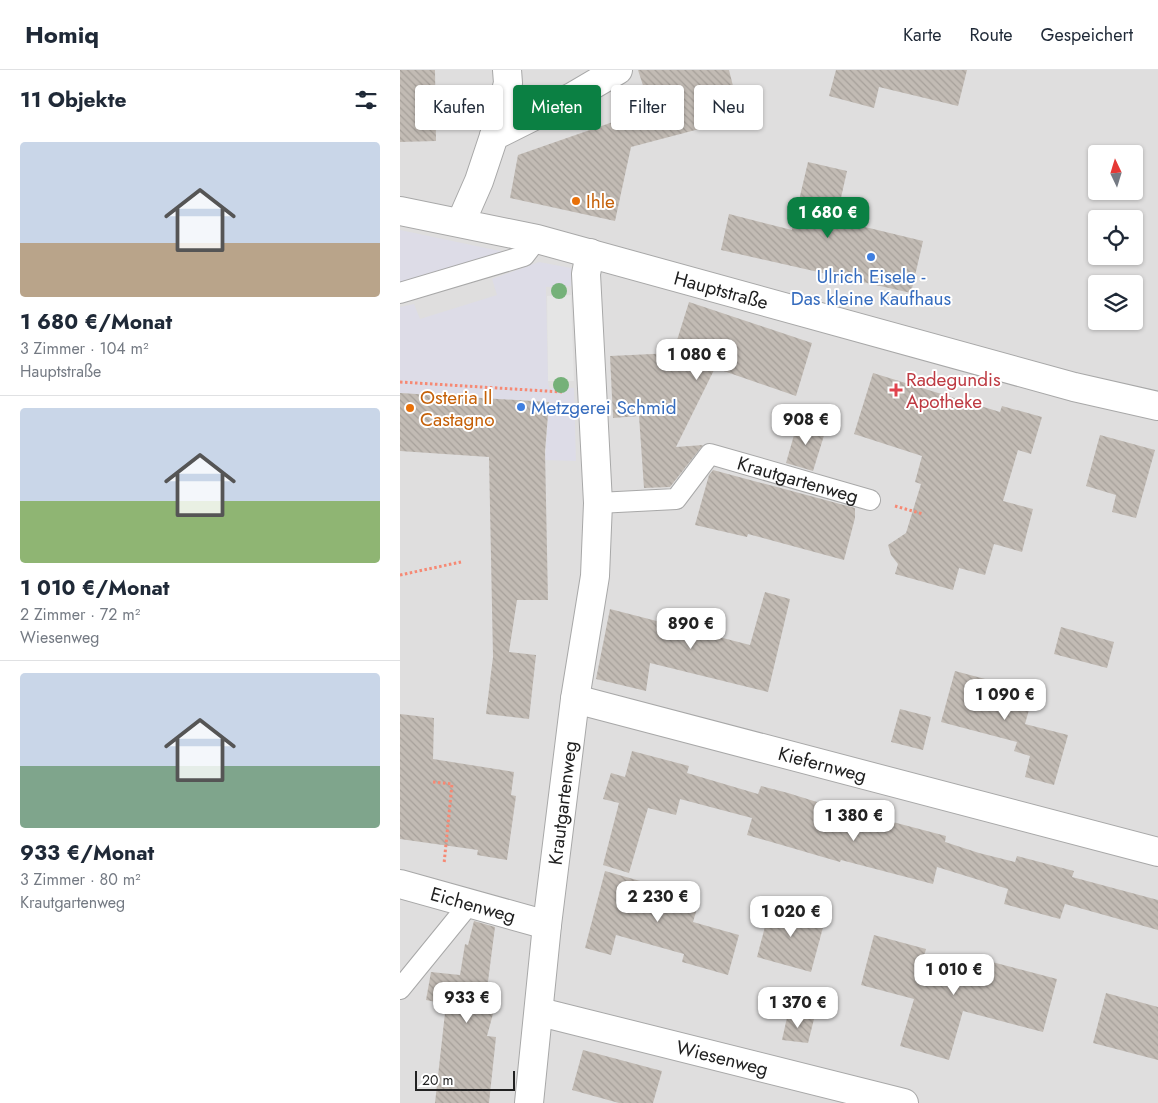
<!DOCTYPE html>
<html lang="de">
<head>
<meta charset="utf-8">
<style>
	:root { --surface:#fff; --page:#f6f6f7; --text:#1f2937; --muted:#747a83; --line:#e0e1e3; --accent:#0b8043 }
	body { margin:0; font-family:Jost,sans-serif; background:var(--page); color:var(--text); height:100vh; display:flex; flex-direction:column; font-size:19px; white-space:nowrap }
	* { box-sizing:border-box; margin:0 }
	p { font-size:16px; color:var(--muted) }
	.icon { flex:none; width:28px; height:28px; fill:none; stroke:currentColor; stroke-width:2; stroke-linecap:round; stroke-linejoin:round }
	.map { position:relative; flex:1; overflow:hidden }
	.side { display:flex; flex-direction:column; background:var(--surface); width:400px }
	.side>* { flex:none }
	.top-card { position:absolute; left:15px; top:15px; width:475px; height:45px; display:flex; gap:10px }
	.needle { width:32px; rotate:356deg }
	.controls { position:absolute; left:688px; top:75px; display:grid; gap:10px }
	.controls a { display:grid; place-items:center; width:55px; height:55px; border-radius:5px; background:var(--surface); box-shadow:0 1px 4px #0004; font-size:25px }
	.scale { position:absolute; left:15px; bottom:12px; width:100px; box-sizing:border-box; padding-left:5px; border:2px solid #212121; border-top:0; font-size:14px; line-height:18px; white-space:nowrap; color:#212121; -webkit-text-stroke:4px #fff; paint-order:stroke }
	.price { position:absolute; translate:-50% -42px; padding:0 11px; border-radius:10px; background:#fff; color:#222; font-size:16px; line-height:32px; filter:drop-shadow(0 1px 2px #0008) }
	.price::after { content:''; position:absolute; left:50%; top:30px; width:15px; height:11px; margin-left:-8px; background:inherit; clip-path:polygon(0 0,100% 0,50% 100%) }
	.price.current { background:var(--accent); color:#fff }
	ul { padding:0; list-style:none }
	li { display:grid; align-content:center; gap:10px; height:265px; padding:0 20px }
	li+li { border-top:1px solid var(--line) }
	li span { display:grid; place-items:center; height:155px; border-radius:5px; color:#555 }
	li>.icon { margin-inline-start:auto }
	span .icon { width:90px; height:90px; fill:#fffc; stroke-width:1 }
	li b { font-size:21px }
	h2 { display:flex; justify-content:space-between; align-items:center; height:60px; padding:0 20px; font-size:21px }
	.pill { padding:0 18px; border-radius:5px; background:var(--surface); box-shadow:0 1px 4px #0004; font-size:18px; line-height:45px }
	.pill.current { background:var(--accent); color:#fff }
	header { display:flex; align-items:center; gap:30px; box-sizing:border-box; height:70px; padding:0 25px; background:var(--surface); border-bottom:1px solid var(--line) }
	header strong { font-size:24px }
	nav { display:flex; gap:28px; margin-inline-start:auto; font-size:18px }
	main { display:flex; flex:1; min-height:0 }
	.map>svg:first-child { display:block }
	.residential { fill:#dfdede; fill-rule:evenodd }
	.parking { fill:#e5e5e5 }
	.plaza { fill:#dddce7 }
	.building { fill:url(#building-back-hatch) }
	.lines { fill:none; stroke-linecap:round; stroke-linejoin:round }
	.lane-casing { stroke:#a8a8a8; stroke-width:22 }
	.street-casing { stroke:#a8a8a8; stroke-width:30 }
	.path { stroke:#f68974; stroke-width:3; stroke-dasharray:2.5 2.5; stroke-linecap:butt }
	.lane { stroke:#fff; stroke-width:20 }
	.street { stroke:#fff; stroke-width:28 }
	.tree { fill:#75b179 }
	.food-dot { fill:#e8710a; stroke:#fff; stroke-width:2 }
	.shop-dot { fill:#3f7fe0; stroke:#fff; stroke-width:2 }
	.health-dot { fill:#e0444e; stroke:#fff; stroke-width:2 }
	.labels { text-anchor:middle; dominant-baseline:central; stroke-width:4; stroke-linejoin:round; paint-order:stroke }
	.food-label { font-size:19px; fill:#c56008; stroke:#fff; text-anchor:start }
	.shop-label { font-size:19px; fill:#366cbe; stroke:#fff }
	.street-label { font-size:19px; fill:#212121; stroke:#fff }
	.health-label { font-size:19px; fill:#be3a42; stroke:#fff; text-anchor:start }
</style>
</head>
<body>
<header>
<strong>Homiq</strong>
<nav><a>Karte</a><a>Route</a><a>Gespeichert</a></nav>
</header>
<main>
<section class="side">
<h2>11 Objekte<svg class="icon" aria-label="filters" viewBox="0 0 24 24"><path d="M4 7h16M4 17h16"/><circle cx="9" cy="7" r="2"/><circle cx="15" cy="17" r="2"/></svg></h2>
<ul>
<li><span style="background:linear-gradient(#c9d6e8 65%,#b9a48a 0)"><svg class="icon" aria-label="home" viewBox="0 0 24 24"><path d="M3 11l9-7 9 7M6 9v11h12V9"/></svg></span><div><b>1 680 €/Monat</b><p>3 Zimmer · 104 m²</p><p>Hauptstraße</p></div></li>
<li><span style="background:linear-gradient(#c9d6e8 60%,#8fb573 0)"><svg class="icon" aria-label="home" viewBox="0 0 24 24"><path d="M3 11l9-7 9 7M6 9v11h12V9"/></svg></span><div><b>1 010 €/Monat</b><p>2 Zimmer · 72 m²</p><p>Wiesenweg</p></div></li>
<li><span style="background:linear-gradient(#c9d6e8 60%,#7fa58c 0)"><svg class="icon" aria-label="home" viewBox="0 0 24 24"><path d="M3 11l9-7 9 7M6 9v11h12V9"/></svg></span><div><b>933 €/Monat</b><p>3 Zimmer · 80 m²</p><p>Krautgartenweg</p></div></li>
</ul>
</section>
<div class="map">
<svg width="758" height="1033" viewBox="0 0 758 1033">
	<defs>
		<pattern id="building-back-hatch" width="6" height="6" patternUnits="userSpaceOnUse" patternTransform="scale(1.25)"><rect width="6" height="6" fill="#c2bbb4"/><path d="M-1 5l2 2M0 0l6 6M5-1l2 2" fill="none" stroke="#a6a09a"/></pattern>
	</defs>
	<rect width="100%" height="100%" fill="#f1efe8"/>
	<path class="residential" d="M0,0H758V1033H0ZM696,84H734V121H696ZM696,149H734V186H696ZM696,214H734V251H696Z"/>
	<path class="parking" d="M171,225L174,311H148L147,226Z"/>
	<g class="plaza">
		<path d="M0,160L105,182L0,213Z"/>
		<path d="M139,192L171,198V216L146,217L148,311L149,318H174L176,391L145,390L149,332L0,323V237L14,234L20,249L97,225L92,209Z"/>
	</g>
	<g class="building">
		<path d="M0,0H35L36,71L0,72Z"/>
		<path d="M238,0H329L341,48L231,77L215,151L110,128L118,85L233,45L230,35L248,31Z"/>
		<path d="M436,0H567L558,36L479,17L474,38L429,26Z"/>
		<path d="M408,92L447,101L436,150L523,171L511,223L321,180L329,144L392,160Z"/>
		<path d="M289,232L412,273L396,326L315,298L276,377L303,375L270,417L244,418L239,346L213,348L210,286L273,283Z"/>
		<path d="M473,303L600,342L602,336L642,347L631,384L618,380L603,431L633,439L622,482L594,474L585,505L559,498L553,520L495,504L498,494L491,485L488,475L506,463L521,414L515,412L522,386L454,364Z"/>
		<path d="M0,323L149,332L145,381L148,530H117L109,582L136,585L129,649L86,644L93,587L89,387L0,381Z"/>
		<path d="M398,351L426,359L413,401L386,393Z"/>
		<path d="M700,365L755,380L736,448L712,442L716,425L686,416Z"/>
		<path d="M313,400L455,438V448L444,490L348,464L347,467L295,455L309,405Z"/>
		<path d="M365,522L390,529L368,622L250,593L246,621L196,609L210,539L350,575Z"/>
		<path d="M661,557L714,572L707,598L654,584Z"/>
		<path d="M555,601L634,622L625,654L668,665L654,715L625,707L630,686L614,681L617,672L541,652Z"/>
		<path d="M500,639L531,647L523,680L491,672Z"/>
		<path d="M0,644L34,648L33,689L114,702L111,725L116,726L107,790L77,785L78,780L0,769Z"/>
		<path d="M232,681L289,696L287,703L358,724L361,716L388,723L417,732L415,737L487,759L489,751L546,766L545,772L579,783L615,792L617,786L674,801L672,807L758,830V860L665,834L660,849L604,834L608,819L537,797L533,814L441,790L440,792L347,765L352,748L280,729L276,745L248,738L229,803L203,795L219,733L203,729L211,703L225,707Z"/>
		<path d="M205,801L300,828L293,852L339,865L328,905L282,892L284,884L216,865L211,885L185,878Z"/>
		<path d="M371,834L425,850L411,902L357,887Z"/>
		<path d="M74,851L95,857L86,927L97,929L87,966L96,967L89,1033H35L46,934L26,930L31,902L60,905L65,874L68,875Z"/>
		<path d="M474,865L526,879L521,898L586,915L592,892L657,909L643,962L563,941L549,990L500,976L514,929L461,915Z"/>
		<path d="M706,923L758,937V990L693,973Z"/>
		<path d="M388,943L414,949L408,973L382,970Z"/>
		<path d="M183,980L262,1001L253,1033H219L172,1020Z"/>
	</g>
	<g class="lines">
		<defs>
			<g id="lane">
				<path d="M0,223L124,186L137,169"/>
				<path id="s1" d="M198,433L276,429L310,384L470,430"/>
				<path d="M0,919L70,833"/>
			</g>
			<g id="street">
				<path d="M94,66L108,13L107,0"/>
				<path id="s2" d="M0,141L137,169L674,317L758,336"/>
				<path d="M61,152L79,111L94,66L172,27L218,0"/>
				<path id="s3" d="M175,629L758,782"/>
				<path id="s4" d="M0,814L147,855"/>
				<path id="s5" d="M140,942L504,1033"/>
				<path id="s6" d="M129,1033L147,855L175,629L195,506L198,433L186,204L190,183"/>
			</g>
		</defs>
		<use href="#lane" class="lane-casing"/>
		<use href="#street" class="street-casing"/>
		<g class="path">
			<path d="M0,312L162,322"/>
			<path d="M495,436L523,444"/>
			<path d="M0,505L61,492"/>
			<path d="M33,712L52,714L44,794"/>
		</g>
		<use href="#lane" class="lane"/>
		<use href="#street" class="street"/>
	</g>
	<g class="tree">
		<circle cx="159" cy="221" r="8"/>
		<circle cx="161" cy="315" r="8"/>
	</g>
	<g class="food-dot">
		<circle cx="176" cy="131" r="5"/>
		<circle cx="10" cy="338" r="5"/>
	</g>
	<g class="shop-dot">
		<circle cx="471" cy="187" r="5"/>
		<circle cx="121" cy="337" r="5"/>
	</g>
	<path class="health-dot" d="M493.5 312.5h5v5h5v5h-5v5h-5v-5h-5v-5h5z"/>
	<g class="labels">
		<g class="food-label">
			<text x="186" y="131">Ihle</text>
			<text x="20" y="327">Osteria Il<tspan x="20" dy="22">Castagno</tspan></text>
		</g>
		<g class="shop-label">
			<text x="471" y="206">Ulrich Eisele -<tspan x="471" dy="22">Das kleine Kaufhaus</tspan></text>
			<text x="131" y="337" text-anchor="start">Metzgerei Schmid</text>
		</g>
		<g class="street-label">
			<text stroke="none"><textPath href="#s2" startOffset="331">Hauptstraße</textPath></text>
			<text stroke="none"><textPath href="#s1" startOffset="226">Krautgartenweg</textPath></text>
			<text stroke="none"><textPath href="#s3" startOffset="256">Kiefernweg</textPath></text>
			<text stroke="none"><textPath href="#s6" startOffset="302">Krautgartenweg</textPath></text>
			<text stroke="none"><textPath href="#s4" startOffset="76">Eichenweg</textPath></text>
			<text stroke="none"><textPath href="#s5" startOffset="188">Wiesenweg</textPath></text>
		</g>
		<g class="health-label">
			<text x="506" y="309">Radegundis<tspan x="506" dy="22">Apotheke</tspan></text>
		</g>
	</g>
</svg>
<div class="controls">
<a><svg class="needle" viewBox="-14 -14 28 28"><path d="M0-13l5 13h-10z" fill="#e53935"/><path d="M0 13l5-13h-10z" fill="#747a83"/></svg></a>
<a><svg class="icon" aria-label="locate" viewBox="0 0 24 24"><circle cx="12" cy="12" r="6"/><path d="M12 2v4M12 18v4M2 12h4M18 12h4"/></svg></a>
<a><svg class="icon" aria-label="layers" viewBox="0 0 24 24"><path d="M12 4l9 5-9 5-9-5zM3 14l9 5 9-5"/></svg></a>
</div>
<div class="scale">20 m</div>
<b class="price current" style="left:428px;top:169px">1 680 €</b>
<b class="price" style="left:297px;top:311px">1 080 €</b>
<b class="price" style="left:406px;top:376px">908 €</b>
<b class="price" style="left:291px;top:580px">890 €</b>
<b class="price" style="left:605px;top:651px">1 090 €</b>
<b class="price" style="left:454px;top:772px">1 380 €</b>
<b class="price" style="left:258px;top:853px">2 230 €</b>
<b class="price" style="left:391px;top:868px">1 020 €</b>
<b class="price" style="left:554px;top:926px">1 010 €</b>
<b class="price" style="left:67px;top:954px">933 €</b>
<b class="price" style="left:398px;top:959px">1 370 €</b>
<div class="top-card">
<a class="pill">Kaufen</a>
<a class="pill current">Mieten</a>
<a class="pill">Filter</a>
<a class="pill">Neu</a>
</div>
</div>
</main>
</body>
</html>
